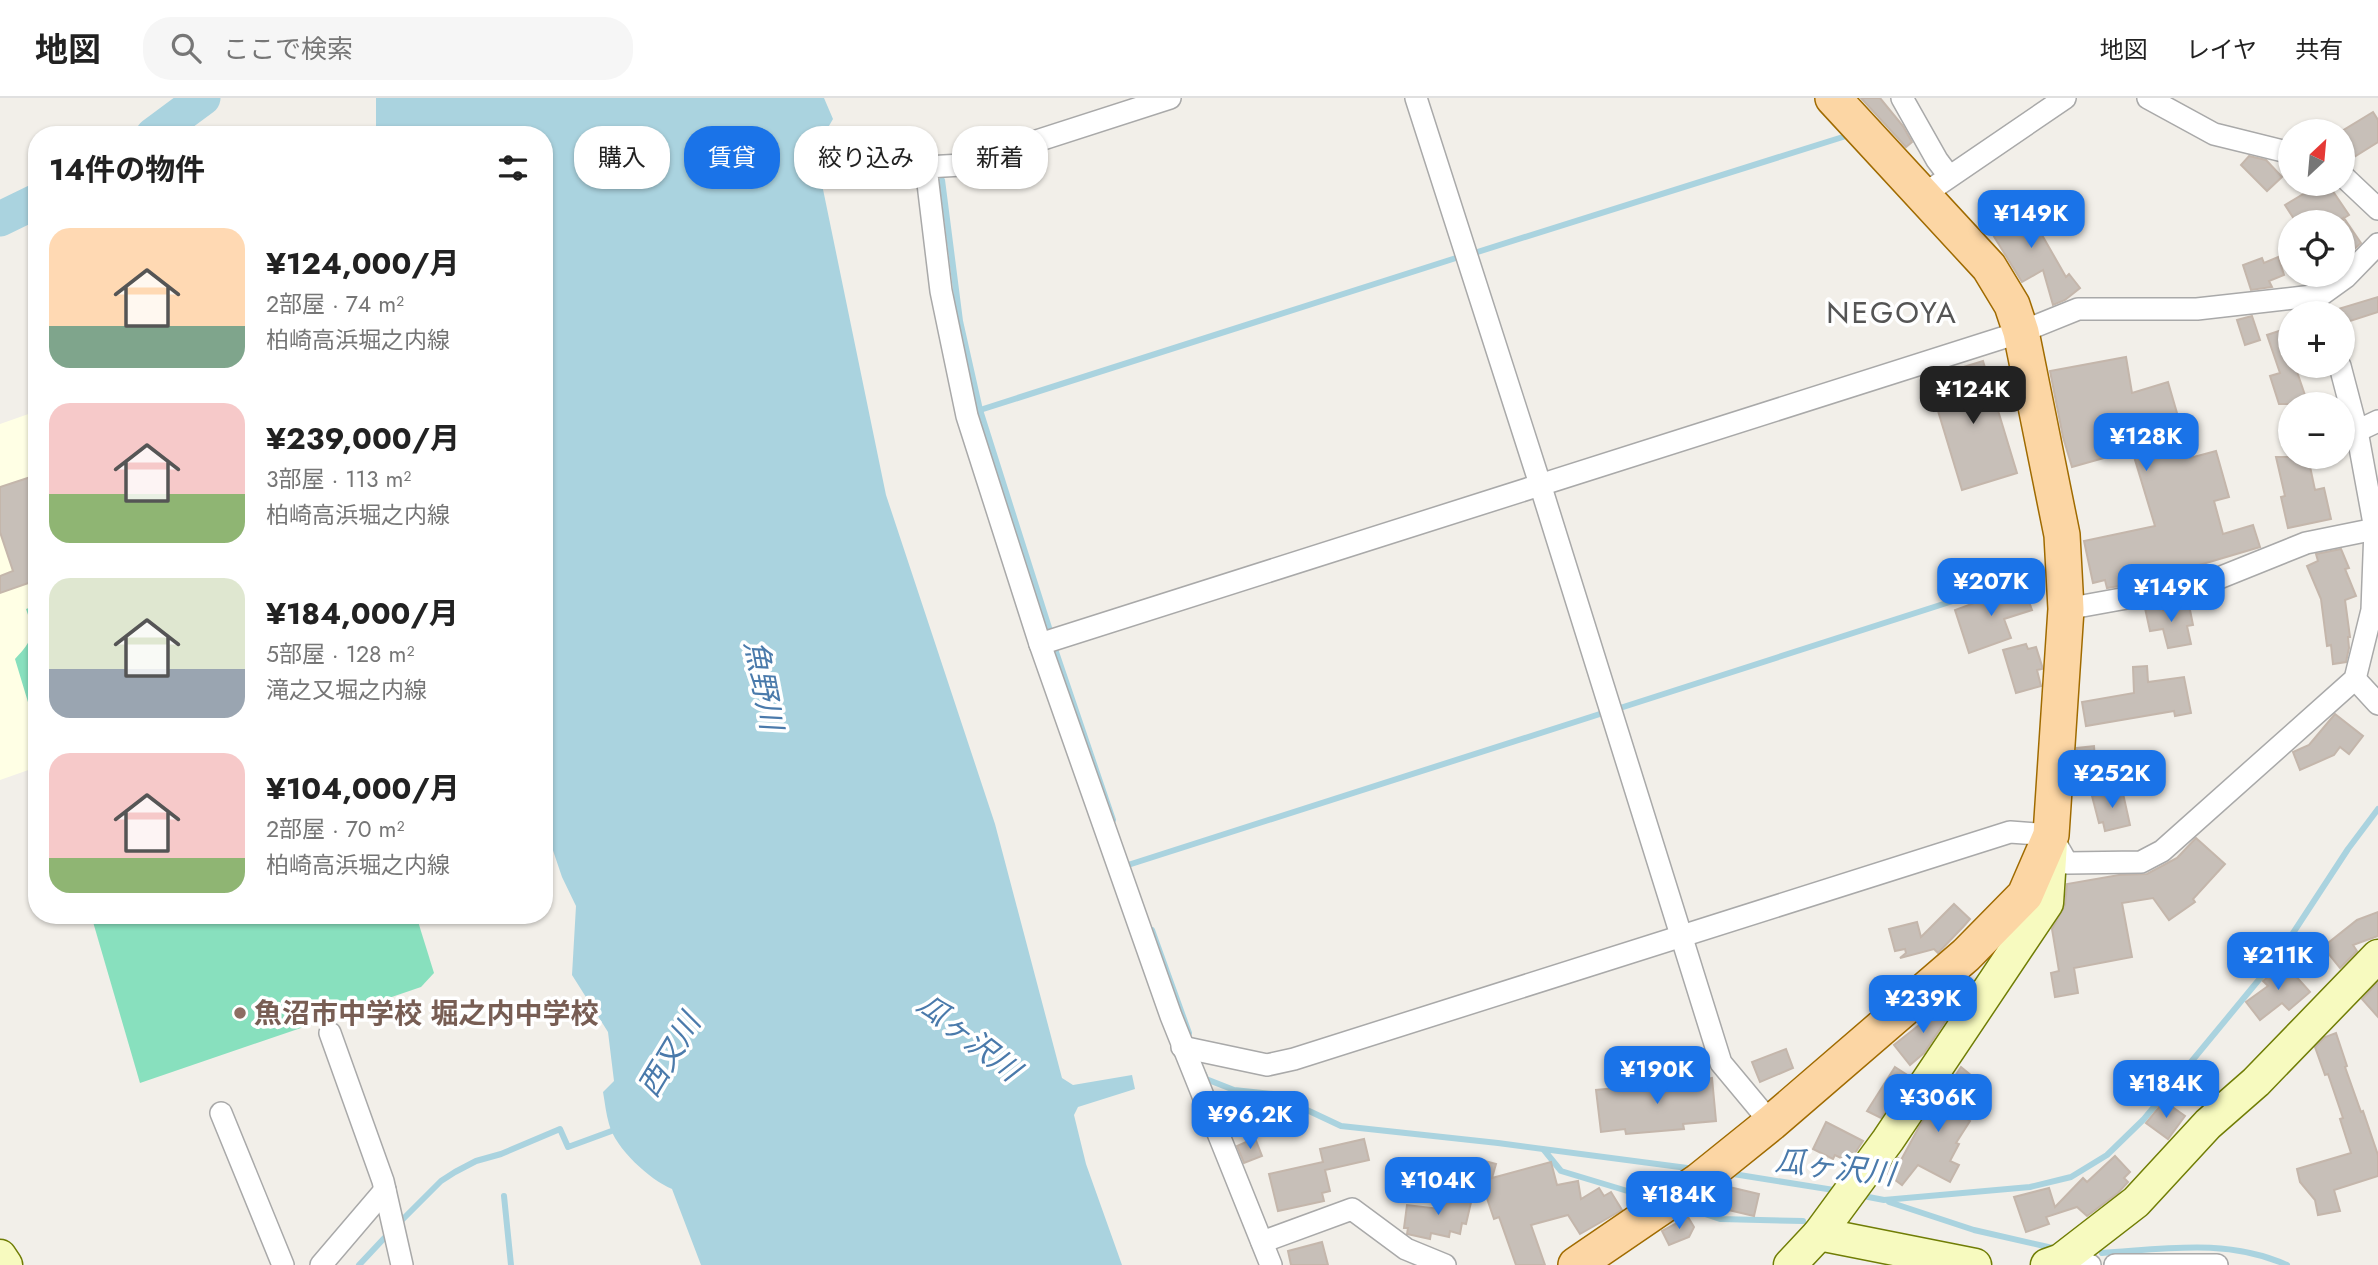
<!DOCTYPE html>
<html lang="ja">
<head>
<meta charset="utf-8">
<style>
	:root { --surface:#fff; --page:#f6f6f6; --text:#222; --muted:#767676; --line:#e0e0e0; --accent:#1a73e8 }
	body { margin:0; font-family:Jost,"Noto Sans JP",sans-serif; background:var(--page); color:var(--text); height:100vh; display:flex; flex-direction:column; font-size:26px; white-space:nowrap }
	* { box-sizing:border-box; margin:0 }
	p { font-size:23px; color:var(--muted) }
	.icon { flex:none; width:38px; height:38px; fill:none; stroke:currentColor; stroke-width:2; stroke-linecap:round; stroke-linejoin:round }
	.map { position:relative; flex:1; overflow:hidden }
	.drawer { position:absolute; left:28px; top:28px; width:525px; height:798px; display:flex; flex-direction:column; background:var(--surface); border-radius:28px; box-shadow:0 2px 5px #0004 }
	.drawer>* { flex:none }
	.top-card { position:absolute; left:574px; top:28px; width:665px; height:63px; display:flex; gap:14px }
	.needle { width:46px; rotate:26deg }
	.buttons { position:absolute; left:2278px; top:21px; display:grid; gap:14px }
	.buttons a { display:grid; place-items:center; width:77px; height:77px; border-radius:50%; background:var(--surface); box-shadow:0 2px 5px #0004; font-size:35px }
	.price { position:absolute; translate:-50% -60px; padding:0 16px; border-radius:14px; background:var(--accent); color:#fff; font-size:23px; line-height:46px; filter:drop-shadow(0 2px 4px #0008) }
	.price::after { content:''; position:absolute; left:50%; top:42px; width:21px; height:16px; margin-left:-10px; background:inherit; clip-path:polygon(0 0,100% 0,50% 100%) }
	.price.current { background:#222; color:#fff }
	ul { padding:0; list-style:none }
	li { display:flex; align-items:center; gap:21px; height:175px; padding:0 21px }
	li span { display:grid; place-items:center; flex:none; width:196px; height:140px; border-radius:21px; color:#555 }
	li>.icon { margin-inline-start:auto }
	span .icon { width:84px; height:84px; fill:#fffc; stroke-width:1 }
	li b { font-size:30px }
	h2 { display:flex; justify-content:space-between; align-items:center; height:84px; padding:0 21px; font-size:30px }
	.chip { padding:0 24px; border-radius:28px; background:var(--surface); box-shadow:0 2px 5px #0004; font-size:24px; line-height:63px }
	.chip.current { background:var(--accent); color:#fff }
	header { display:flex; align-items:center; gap:42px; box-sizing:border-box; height:98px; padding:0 35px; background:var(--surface); border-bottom:2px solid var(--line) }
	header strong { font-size:33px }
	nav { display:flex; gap:38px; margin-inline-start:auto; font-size:24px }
	.search { width:490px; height:63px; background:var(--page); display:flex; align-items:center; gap:18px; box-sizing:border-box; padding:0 24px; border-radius:28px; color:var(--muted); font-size:26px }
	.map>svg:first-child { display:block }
	.education { fill:#ffffe5 }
	.pitch { fill:#88e0be }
	.water { fill:#aad3df }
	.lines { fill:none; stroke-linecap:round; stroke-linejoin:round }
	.stream { stroke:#aad3df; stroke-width:6 }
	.river { stroke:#aad3df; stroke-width:35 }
	.building { fill:#c7bfb8; stroke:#c4b6ab; stroke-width:2 }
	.street-casing { stroke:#a9a9a9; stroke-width:24 }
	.secondary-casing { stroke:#707d05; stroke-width:35 }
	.primary-casing { stroke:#a06b00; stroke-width:38 }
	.street { stroke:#fff; stroke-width:21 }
	.secondary { stroke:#f7fabf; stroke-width:32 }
	.primary { stroke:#fcd6a4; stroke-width:35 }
	.education-dot { fill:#8d6e63; stroke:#fff; stroke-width:2.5 }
	.labels { text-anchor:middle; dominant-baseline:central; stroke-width:7; stroke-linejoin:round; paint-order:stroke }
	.education-label { font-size:28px; font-weight:bold; fill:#785e54; stroke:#fff; text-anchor:start }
	.neighbourhood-label { font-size:30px; letter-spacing:2px; fill:#555; stroke:#fff }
	.water-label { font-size:30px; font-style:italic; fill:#4a7aab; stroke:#fff }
</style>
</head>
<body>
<header>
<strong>地図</strong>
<div class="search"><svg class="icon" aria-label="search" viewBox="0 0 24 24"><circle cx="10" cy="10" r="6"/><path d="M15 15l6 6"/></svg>ここで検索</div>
<nav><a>地図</a><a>レイヤ</a><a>共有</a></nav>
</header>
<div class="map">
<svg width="2378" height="1167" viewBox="0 0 2378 1167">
	<rect width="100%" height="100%" fill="#f2efe9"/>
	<path class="education" d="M37,313V669L0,682V326Z"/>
	<g class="pitch">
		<path d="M37,507V634L15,561C33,542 35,536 26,511Z"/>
		<path d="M91,817H416L434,875L421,889L140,985Z"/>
	</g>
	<path class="water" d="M376,0H824L833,21L822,40L818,67L886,397L995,726L1062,980L1073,987L1132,977L1135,991L1078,1009L1074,1017L1086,1066L1122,1167H701L672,1091C650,1082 615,1050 609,1026C606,1016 605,1005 603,994L614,983L608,934L572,877L576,808L562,779L544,726V37H376Z"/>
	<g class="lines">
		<g class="stream">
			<path d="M942,82L960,223L980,312L1051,536"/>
			<path d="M1471,156L1846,38"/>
			<path d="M980,312L1456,160"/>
			<path d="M1054,548L1113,722"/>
			<path d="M1617,611L1987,492"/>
			<path d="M1128,767L1603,615"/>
			<path d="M1152,832L1189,935"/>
			<path d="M1204,976L1206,981L1234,992L1273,996L1341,1028L1498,1045L1695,1071"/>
			<path d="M1544,1052L1561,1073L1644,1098"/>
			<path d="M1727,1075L1840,1093"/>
			<path d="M1858,1097L1884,1102L2030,1089L2071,1079L2107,1057L2144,1021L2276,861L2348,751L2378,711"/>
			<path d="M504,1098L511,1167"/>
			<path d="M1889,1104L1974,1132L2057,1151"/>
			<path d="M1694,1106L1705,1116L1720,1121L1803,1123"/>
			<path d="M399,1125L441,1083L455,1074L476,1063L501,1056L560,1031L568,1049L617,1031"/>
			<path d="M2102,1155C2165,1151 2227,1140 2287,1167"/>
			<path d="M359,1167L389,1135"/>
		</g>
		<g class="river">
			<path d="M153,37L203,0"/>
			<path d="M0,121L37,103"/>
		</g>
	</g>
	<g class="building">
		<path d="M1861,0H1880L1903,28L1912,44L1906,49Z"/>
		<path d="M2373,14L2378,22V44L2354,59L2342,33Z"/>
		<path d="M2249,58L2266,62L2282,79L2267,93L2241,67Z"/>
		<path d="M2320,86H2328L2349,117L2344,120L2361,145L2343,161V120L2337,124H2296L2285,107Z"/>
		<path d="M2044,105L2054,119L2038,130L2066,179L2069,176L2080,190L2065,202L2053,207L2043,172L2022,184L1982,119L2001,107L2013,127Z"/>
		<path d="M2278,159L2284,177L2269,183L2272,189L2251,192L2243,167L2262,160L2264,165Z"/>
		<path d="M2378,199V214L2344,225L2343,215H2340L2338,211Z"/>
		<path d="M2252,218L2260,242L2245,247L2237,222Z"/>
		<path d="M2291,229V268H2295L2308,306H2279L2270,278L2280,275L2267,237Z"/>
		<path d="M2126,259L2132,295L2168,284L2190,360L2216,353L2229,399L2214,403L2223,436L2253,427L2260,449L2169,476L2167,469L2129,477L2131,486L2107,490L2105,482L2093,485L2084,443L2155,428L2132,352L2072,369L2063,339L2050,273Z"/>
		<path d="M1983,263L2017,375L1962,392L1928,280Z"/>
		<path d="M2276,359H2308L2315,392L2324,390L2331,421L2288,430L2281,399L2285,398Z"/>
		<path d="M37,377V482L0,495V478L13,473L0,434V389Z"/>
		<path d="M2341,451L2349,470L2345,471L2356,498L2345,502L2350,539H2348L2349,550L2346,564L2333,566L2331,547L2327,548L2321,501L2307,468L2318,463L2316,456Z"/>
		<path d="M2023,487L2032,512L2004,521L2011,540L1969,555L1955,512Z"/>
		<path d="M2162,507L2163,512L2189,507L2193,527L2187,528L2191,546L2168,550L2163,531L2150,533L2145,510Z"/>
		<path d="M2026,546L2028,551L2036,549L2042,568V571L2037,572L2041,588L2016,595L2003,552Z"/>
		<path d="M2147,568L2148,584L2184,579L2191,615L2175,618L2174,613L2086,628L2082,604L2134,595L2133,569Z"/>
		<path d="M2335,616L2363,638L2349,656L2340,649L2334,657L2300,672L2293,654L2309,647Z"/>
		<path d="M2094,648L2096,676L2077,678V650Z"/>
		<path d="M2122,691L2130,727L2105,733L2103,724L2099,725L2092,698Z"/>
		<path d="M2196,740L2225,766L2193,801L2195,804L2169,822L2153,800L2122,805L2132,859L2074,870L2078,895L2055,899L2051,875L2059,873L2052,831L2065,807L2067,786L2119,777L2147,776L2177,760Z"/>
		<path d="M1954,806L1970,821L1963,829L1938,855L1934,851L1900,860L1906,855L1905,851L1895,853L1889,831L1917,824L1921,839Z"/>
		<path d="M2378,814V838L2353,847L2357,853L2340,870L2323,849L2357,822Z"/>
		<path d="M2284,865L2310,894L2289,912L2282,905L2260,922L2246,904L2268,888L2263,883Z"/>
		<path d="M2378,884V919L2362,901Z"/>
		<path d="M1943,903L1952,913L1924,955L1910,967L1894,947L1933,916L1931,914Z"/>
		<path d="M2336,935L2347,968L2345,969L2361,1014L2363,1013L2378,1057V1078L2334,1092L2340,1113L2318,1117L2315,1102L2300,1084L2297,1071L2351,1055L2340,1021L2343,1020L2328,976L2325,977L2315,949L2325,939Z"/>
		<path d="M1786,951L1793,970L1760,984L1752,964Z"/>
		<path d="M1895,969L1909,978L1881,1020L1867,1013Z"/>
		<path d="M1961,969L1978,983L1958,1015L1970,1023L1956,1045L1959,1046L1950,1063L1959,1067L1950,1084L1918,1067L1902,1087L1886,1075L1898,1060L1901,1062L1919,1029L1930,1012L1932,1013Z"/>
		<path d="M1707,977V981L1712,980L1716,1023L1683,1026L1684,1031L1626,1036L1625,1031L1601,1034L1596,992L1691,983V979Z"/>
		<path d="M2164,1003L2185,1018L2168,1041L2146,1025Z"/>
		<path d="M1826,1024L1863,1043L1849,1064L1835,1057L1833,1061L1813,1051Z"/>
		<path d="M1255,1040L1262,1058L1244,1065L1237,1048Z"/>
		<path d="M1364,1041L1369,1062L1325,1072L1330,1093L1322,1095L1324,1103L1278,1113L1269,1076L1323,1064L1320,1051Z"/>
		<path d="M2115,1058L2130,1074L2124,1080L2128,1084L2118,1095L2087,1118L2077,1109L2046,1119L2049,1126L2026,1134L2014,1099L2049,1090L2055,1109L2083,1080L2087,1084Z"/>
		<path d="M1481,1062L1496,1066L1492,1080L1551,1064L1557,1087L1578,1083L1581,1101L1599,1090L1604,1098L1611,1094L1622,1112L1580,1136L1568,1117L1531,1127L1545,1167H1516L1499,1119L1494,1121L1478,1074Z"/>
		<path d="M1725,1088L1759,1096L1754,1118L1720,1110L1721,1105L1717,1104L1719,1093Z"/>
		<path d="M1444,1094L1472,1100L1466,1126L1462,1125L1460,1136L1450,1133L1449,1139L1431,1135L1430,1141L1407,1136L1408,1130H1404L1407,1107L1440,1111Z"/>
		<path d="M1688,1119L1694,1129L1689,1139L1669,1147L1662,1133Z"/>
		<path d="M1322,1144L1328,1167H1291L1288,1153Z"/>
	</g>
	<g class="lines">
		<defs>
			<g id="street">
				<path d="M1170,0L962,67L926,69L941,193L967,318L1040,546L1171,918L1271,1167"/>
				<path d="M1416,0L1540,386L1721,965L1771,1025"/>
				<path d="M1902,0L1937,62L1949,78"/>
				<path d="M2148,0L2214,36L2291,55"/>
				<path d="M2343,78L2378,111"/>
				<path d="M1923,97L2065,0"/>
				<path d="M2357,333L2378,323"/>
				<path d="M2066,511L2204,486L2306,445L2375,431"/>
				<path d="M1040,546L2021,234L2078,211H2197L2321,197L2346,179L2378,146"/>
				<path d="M2355,581L2378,606"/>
				<path d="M330,935L383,1083L402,1167"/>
				<path d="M1182,949L1267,967L1294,961L2010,734L2051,737L2067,765L2141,764L2162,753L2355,581L2372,512L2375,431L2357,333L2340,268"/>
				<path d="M221,1015L283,1167"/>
				<path d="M1262,1144L1352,1111L1406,1151L1445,1167"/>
				<path d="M2061,1162L2090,1167"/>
				<path d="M321,1167L385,1092"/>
				<path d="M2115,1167H2217"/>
			</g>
			<g id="secondary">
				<path d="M1819,1136L1975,1167"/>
				<path d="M0,1158L6,1167"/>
				<path d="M1790,1167L1819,1136L1888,1042L2047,805L2051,745"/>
				<path d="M2047,1167L2061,1162L2136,1104L2208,1026L2256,984L2378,858"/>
			</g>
			<path id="primary" d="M1576,1167L1699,1083L1771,1025L1966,857L2025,797L2051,737L2066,511L2062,437L2021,234L2012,207L1989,169L1833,0"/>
		</defs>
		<use href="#street" class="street-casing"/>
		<use href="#secondary" class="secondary-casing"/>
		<use href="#primary" class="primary-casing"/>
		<use href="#street" class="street"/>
		<use href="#secondary" class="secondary"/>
		<use href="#primary" class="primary"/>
	</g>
	<circle class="education-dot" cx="240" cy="915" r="7"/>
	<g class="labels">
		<g class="education-label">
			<text x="254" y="915">魚沼市中学校 堀之内中学校</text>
		</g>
		<g class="neighbourhood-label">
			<text x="1892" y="214">NEGOYA</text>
		</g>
		<g class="water-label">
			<text transform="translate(764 587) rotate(79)">魚野川</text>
			<text transform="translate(969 939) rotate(38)">瓜ヶ沢川</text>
			<text transform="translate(669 957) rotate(-59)">西又川</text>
			<text transform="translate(1835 1069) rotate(7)">瓜ヶ沢川</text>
		</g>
	</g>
</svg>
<div class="buttons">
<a><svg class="needle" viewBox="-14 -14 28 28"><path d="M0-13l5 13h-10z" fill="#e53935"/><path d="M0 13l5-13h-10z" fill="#767676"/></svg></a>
<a><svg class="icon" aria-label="locate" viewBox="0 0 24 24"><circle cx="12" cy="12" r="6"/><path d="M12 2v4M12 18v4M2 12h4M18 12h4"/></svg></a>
<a>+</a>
<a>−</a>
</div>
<b class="price" style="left:2031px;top:152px">¥149K</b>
<b class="price current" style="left:1973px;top:328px">¥124K</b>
<b class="price" style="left:2146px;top:375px">¥128K</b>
<b class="price" style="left:1991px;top:520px">¥207K</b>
<b class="price" style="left:2171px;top:526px">¥149K</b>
<b class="price" style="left:2112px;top:712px">¥252K</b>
<b class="price" style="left:2278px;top:894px">¥211K</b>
<b class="price" style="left:1923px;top:937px">¥239K</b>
<b class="price" style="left:1657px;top:1008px">¥190K</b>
<b class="price" style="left:2166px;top:1022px">¥184K</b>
<b class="price" style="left:1938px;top:1036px">¥306K</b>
<b class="price" style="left:1250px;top:1053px">¥96.2K</b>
<b class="price" style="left:1438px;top:1119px">¥104K</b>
<b class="price" style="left:1679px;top:1133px">¥184K</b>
<div class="top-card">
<a class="chip">購入</a>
<a class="chip current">賃貸</a>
<a class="chip">絞り込み</a>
<a class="chip">新着</a>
</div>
<section class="drawer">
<h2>14件の物件<svg class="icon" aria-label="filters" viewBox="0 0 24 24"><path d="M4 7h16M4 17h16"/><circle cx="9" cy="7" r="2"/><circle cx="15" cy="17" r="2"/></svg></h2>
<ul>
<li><span style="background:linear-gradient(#ffd9b3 70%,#7fa58c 0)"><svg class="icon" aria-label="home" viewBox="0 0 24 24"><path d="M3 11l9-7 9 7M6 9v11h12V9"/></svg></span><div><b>¥124,000/月</b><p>2部屋 · 74 m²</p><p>柏崎高浜堀之内線</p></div></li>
<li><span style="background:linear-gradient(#f6c9c9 65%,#8fb573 0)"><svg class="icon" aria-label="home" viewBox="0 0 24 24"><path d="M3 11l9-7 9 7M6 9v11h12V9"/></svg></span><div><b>¥239,000/月</b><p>3部屋 · 113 m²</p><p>柏崎高浜堀之内線</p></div></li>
<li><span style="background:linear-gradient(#dfe7d0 65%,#9aa5b1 0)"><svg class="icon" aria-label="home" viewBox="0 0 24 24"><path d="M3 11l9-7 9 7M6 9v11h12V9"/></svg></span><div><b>¥184,000/月</b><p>5部屋 · 128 m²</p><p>滝之又堀之内線</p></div></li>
<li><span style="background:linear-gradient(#f6c9c9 75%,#8fb573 0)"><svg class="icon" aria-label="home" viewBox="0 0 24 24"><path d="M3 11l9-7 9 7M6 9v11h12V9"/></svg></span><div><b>¥104,000/月</b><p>2部屋 · 70 m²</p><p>柏崎高浜堀之内線</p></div></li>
</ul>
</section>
</div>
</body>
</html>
